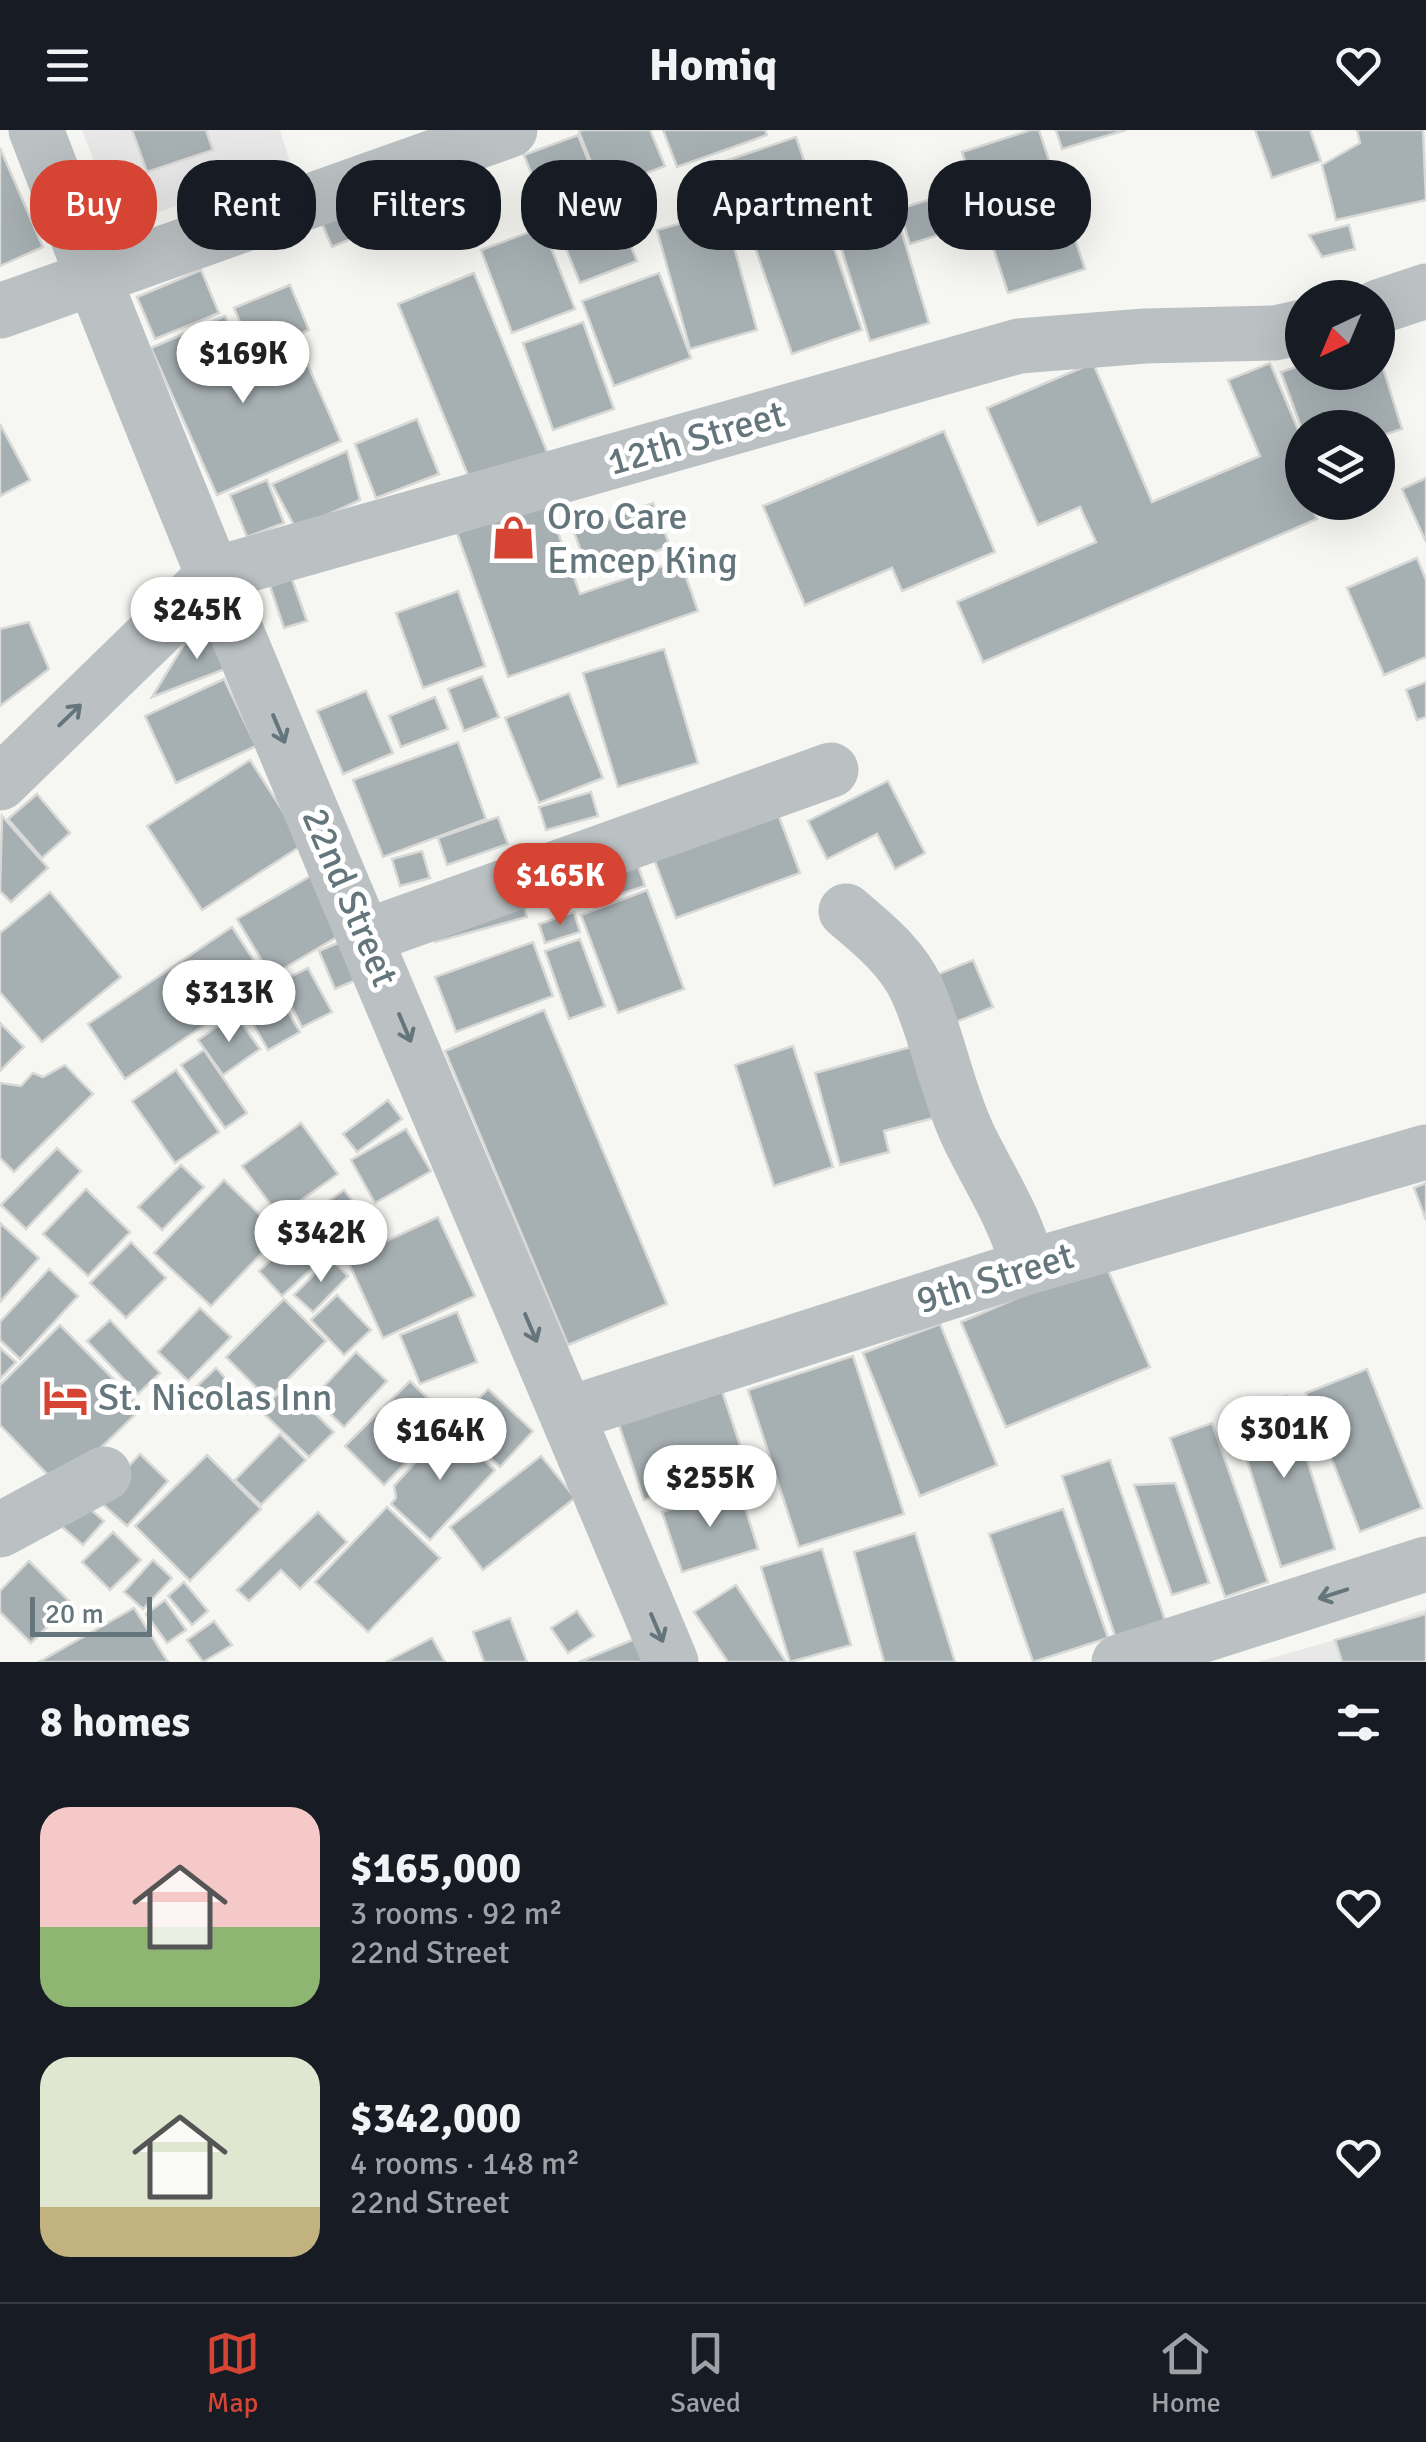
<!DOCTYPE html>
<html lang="en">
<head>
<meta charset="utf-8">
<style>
	:root { --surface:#171b24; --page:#242831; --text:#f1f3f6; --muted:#9ea1a6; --line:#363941; --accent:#d64433 }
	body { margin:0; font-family:Signika,sans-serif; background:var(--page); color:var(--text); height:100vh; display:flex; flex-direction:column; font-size:38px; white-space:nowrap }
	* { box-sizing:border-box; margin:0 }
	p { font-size:32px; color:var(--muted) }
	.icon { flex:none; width:55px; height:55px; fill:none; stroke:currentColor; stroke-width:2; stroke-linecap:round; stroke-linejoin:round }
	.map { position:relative; height:1532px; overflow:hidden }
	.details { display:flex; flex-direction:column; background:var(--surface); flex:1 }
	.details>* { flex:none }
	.top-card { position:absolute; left:30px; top:30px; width:1368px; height:90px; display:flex; gap:20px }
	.needle { width:65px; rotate:224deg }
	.buttons { position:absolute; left:1285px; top:150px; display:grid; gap:20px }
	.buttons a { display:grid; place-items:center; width:110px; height:110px; border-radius:50%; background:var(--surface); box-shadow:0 10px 40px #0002; font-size:50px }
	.scale { position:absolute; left:30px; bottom:25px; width:122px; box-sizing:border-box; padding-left:10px; border:5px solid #64757c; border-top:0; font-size:28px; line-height:35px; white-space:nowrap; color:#64757c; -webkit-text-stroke:8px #fff; paint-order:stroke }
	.price { position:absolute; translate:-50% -85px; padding:0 22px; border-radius:35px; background:#fff; color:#222; font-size:32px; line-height:65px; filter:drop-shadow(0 2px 5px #0008) }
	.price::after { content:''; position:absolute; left:50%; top:60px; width:30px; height:22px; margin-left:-15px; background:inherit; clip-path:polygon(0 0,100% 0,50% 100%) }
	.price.on { background:var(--accent); color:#fff }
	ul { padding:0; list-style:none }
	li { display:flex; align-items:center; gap:30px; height:250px; padding:0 40px }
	li span { display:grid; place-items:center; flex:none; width:280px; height:200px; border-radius:30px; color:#555 }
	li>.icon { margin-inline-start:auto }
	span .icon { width:120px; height:120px; fill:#fffc; stroke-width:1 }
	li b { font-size:42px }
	h2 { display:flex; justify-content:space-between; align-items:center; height:120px; padding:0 40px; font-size:42px }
	.tag { padding:0 35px; border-radius:40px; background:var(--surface); box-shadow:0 10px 40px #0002; font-size:35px; line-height:90px }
	.tag.on { background:var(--accent); color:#fff }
	header { display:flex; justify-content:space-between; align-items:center; height:130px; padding:0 40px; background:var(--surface); font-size:45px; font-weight:700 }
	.tab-bar { display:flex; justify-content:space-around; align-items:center; height:140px; border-top:2px solid var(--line); background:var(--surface); font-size:28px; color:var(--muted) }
	.tab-bar a { display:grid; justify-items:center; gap:5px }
	.tab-bar .on { color:var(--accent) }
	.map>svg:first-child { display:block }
	.built { fill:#e7e8e7 }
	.building { fill:#a6afb2; stroke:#d8d8d6; stroke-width:2.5 }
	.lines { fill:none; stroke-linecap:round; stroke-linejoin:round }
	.minor { stroke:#bbc1c3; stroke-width:55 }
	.oneway { stroke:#64757c }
	.labels { text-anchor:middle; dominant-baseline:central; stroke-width:10; stroke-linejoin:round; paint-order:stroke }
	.street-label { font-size:38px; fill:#64757c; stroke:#fff }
	.poi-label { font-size:38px; fill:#64757c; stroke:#fff; text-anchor:start }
</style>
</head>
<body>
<header><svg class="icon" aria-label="menu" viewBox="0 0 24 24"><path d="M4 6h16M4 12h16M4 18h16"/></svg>Homiq<svg class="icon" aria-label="heart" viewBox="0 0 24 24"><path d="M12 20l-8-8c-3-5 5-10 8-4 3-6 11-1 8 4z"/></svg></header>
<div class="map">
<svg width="1426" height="1532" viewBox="0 0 1426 1532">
	<rect width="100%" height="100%" fill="#f6f6f3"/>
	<g class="built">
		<path d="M82,0H280L292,39L118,95Z"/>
		<path d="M1426,1479V1532H1258L1335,1510Z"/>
	</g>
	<g class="building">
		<path d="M132,0H206L213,20L147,42Z"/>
		<path d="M583,0H650L665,36L602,60L579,2Z"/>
		<path d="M663,0H765L767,5L677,37Z"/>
		<path d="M1031,0H1039L1085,139L1008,163L962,22Z"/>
		<path d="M1056,0H1126L1062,19Z"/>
		<path d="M1255,0H1310L1321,31L1272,48Z"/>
		<path d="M1357,0H1423L1426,70L1336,90L1322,35L1360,13Z"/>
		<path d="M578,5L605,72L551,93L524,25Z"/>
		<path d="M796,7L862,200L792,224L725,31Z"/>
		<path d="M0,18L43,117L0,136Z"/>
		<path d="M966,58L977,93L910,114L899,79Z"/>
		<path d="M613,72L637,131L580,153L556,94Z"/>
		<path d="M341,75L353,108L332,117L318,84Z"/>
		<path d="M724,81L757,200L690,219L657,100Z"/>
		<path d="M896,83L929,193L870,211L836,101Z"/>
		<path d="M1349,95L1355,119L1322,127L1309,105Z"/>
		<path d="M543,97L575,179L512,203L481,120Z"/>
		<path d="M201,140L219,183L155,209L137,167Z"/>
		<path d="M474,143L548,324L472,355L398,174Z"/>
		<path d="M659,143L691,228L614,256L582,171Z"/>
		<path d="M290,155L309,200L254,224L234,178Z"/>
		<path d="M225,186L250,242L301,219L341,311L217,365L151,218Z"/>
		<path d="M583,192L614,279L553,300L523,213Z"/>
		<path d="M1378,222L1402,299L1378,307V298L1302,300L1281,242L1302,235V242H1378Z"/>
		<path d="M1093,233L1152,372L1260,326L1228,250L1270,233L1302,309V333L1295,336L1302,354V372H1310L1317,389L983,532L957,472L1096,412L1080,377L1038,395L987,278Z"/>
		<path d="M417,289L439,344L376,368L355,314Z"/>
		<path d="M0,294L30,350L0,366Z"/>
		<path d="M944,301L995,422L902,461L892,438L805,475L763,376Z"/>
		<path d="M347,321L360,370L296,399L272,354Z"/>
		<path d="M1426,348V412L1402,359Z"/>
		<path d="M267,350L284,393L247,407L230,365Z"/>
		<path d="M547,372L580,464L680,430L698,481L508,547L457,403Z"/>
		<path d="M653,373L670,416L590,446L574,402Z"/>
		<path d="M1417,428L1426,450V527L1384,545L1347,458Z"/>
		<path d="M292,449L307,491L284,498L270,456Z"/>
		<path d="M458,461L485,536L423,558L396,483Z"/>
		<path d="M29,492L49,539L0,576V499Z"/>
		<path d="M218,499L233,536L152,567L186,511Z"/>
		<path d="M664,519L698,633L618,657L583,543Z"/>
		<path d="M482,546L499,587L464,601L448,559Z"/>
		<path d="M224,549L256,616L176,653L145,586Z"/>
		<path d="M1426,552V587L1417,590L1406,560Z"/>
		<path d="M366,561L393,623L343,644L317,581Z"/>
		<path d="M569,563L603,648L539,673L505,588Z"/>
		<path d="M435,567L448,599L401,617L389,586Z"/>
		<path d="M458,612L486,689L383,727L353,650Z"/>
		<path d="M250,630L304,714L202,780L147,696Z"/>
		<path d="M888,651L925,723L895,739L877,704L827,729L808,691Z"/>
		<path d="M591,662L598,686L546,700L539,677Z"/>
		<path d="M37,664L70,703L42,728L8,689Z"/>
		<path d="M778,684L800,743L676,788L654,729Z"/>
		<path d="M2,686L48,738L11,772L0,761Z"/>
		<path d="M498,687L508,714L447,735L438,708Z"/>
		<path d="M422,721L430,748L400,756L392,729Z"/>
		<path d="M635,727L645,756L617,765L607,736Z"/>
		<path d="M602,732L613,763L570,778L559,747Z"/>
		<path d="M314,744L347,801L271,846L237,789Z"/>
		<path d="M647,760L684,859L618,883L581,785Z"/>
		<path d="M50,762L121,847L42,912L0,862V803Z"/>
		<path d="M521,767L527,787L435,812L429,792Z"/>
		<path d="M574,782L580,802L545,813L539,794Z"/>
		<path d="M232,797L268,852L125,949L88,894Z"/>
		<path d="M354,806L370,844L335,859L319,821Z"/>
		<path d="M580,809L605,876L569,889L545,821Z"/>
		<path d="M533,812L553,866L456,902L435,847Z"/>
		<path d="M973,830L993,877L956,892L936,845Z"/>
		<path d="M308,838L332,882L302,897L279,852Z"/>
		<path d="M278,864L300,902L268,920L246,881Z"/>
		<path d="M544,880L667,1174L568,1215L445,921Z"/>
		<path d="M235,884L260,919L223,945L198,910Z"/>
		<path d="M0,893L24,917L0,941Z"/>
		<path d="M925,913L945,985L884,1001L889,1022L840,1035L815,943Z"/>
		<path d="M793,916L833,1037L774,1056L735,935Z"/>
		<path d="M204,920L247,983L225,998L181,935Z"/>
		<path d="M65,935L93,964L14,1042L0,1028V953L21,956L33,943L43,947Z"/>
		<path d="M176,940L219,1002L175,1033L132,971Z"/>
		<path d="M388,970L402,989L357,1022L343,1004Z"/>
		<path d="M301,993L338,1044L279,1086L242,1036Z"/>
		<path d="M406,999L431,1041L375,1073L351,1030Z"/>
		<path d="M57,1018L81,1041L26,1099L1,1075Z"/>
		<path d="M181,1035L204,1057L162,1100L138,1077Z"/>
		<path d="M224,1050L280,1104L211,1176L154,1123Z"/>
		<path d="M1426,1053V1090L1414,1058Z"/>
		<path d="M86,1059L130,1102L88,1146L43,1104Z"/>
		<path d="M344,1060L364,1086L321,1117L301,1091Z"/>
		<path d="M438,1087L475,1166L383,1208L347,1129Z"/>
		<path d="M0,1093L39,1128L0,1172Z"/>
		<path d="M296,1106L320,1131L282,1166L259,1141Z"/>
		<path d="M131,1112L166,1148L126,1188L90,1153Z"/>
		<path d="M330,1128L348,1146L313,1182L294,1165Z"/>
		<path d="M1104,1131L1150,1237L1006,1297L961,1192Z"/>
		<path d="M49,1139L78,1166L20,1229L0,1210V1192Z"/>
		<path d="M337,1165L371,1200L344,1225L311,1190Z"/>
		<path d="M284,1169L326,1211L268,1269L226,1227Z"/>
		<path d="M200,1178L231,1207L188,1251L158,1222Z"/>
		<path d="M457,1182L477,1232L420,1254L400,1205Z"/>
		<path d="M110,1190L160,1243L138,1264L87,1211Z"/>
		<path d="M940,1194L997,1335L920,1366L863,1223Z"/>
		<path d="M60,1195L142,1278L83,1335L50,1347L0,1295V1255Z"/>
		<path d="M0,1218L16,1232L0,1249Z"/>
		<path d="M356,1222L387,1251L344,1297L313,1268Z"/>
		<path d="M853,1226L904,1384L799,1417L748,1260Z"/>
		<path d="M216,1238L238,1262L218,1280L196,1257Z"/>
		<path d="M1367,1239L1422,1378L1360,1402L1306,1263Z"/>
		<path d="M410,1251L449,1289L384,1355L345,1316Z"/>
		<path d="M286,1255L334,1302L309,1327L261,1281Z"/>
		<path d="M720,1255L747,1336L644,1370L617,1289Z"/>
		<path d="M488,1259L533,1301L500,1337L454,1295Z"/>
		<path d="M1287,1266L1335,1419L1281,1437L1232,1283Z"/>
		<path d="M1212,1293L1268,1452L1225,1467L1170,1308Z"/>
		<path d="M448,1297L495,1340L430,1410L391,1374L396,1368L394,1356Z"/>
		<path d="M280,1304L306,1330L261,1375L235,1350Z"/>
		<path d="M140,1324L168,1351L127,1396L98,1370Z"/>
		<path d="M207,1325L261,1379L190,1451L135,1396Z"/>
		<path d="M541,1326L575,1368L483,1440L450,1397Z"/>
		<path d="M1110,1330L1166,1493L1116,1509L1062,1346Z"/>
		<path d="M1175,1353L1209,1453L1172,1465L1134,1355Z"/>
		<path d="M739,1358L758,1419L682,1442L662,1382Z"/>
		<path d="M82,1372L104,1391L83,1415L61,1396Z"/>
		<path d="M387,1377L440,1428L368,1502L315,1452Z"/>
		<path d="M1063,1379L1108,1508L1033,1532L989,1404Z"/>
		<path d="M318,1382L347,1412L300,1459L281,1440L249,1471L237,1460Z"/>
		<path d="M113,1402L141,1430L110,1460L82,1432Z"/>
		<path d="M915,1403L955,1532H884L854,1422Z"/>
		<path d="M822,1419L851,1515L790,1532L761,1437Z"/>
		<path d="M153,1430L172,1448L143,1479L124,1462Z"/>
		<path d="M29,1431L71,1473L31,1513L0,1482V1461Z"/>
		<path d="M184,1452L208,1481L192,1495L168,1466Z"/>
		<path d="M736,1455L786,1532H728L694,1482Z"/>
		<path d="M165,1470L186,1500L167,1513L146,1484Z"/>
		<path d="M134,1478L168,1532H39Z"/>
		<path d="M577,1481L594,1506L568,1523L551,1498Z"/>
		<path d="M1426,1484V1532H1342L1335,1510Z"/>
		<path d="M510,1488L527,1532H484L473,1502Z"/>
		<path d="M214,1491L232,1515L203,1532L187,1510Z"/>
		<path d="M642,1506L652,1532H579Z"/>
		<path d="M432,1508L445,1532H386Z"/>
	</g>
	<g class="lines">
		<g class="minor">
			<path d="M36,0C234,516 458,1022 671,1532"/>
			<path d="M1378,177L1426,161"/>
			<path d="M0,181L510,0"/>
			<path d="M0,653L215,444L1019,216L1145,206L1275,203L1302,197"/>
			<path d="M846,781C873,804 902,827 917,860C938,907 946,958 968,1005C989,1049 1016,1088 1028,1137"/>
			<path d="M367,806L831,640"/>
			<path d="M568,1284L1028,1137L1426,1022"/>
			<path d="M0,1400L104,1344"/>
			<path d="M1119,1532L1426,1434"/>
		</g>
	</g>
	<defs><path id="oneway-shaft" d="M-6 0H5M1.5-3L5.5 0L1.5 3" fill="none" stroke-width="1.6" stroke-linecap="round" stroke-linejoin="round" transform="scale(2.5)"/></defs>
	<g class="oneway">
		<use href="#oneway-shaft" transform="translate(70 585) rotate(-44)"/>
		<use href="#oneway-shaft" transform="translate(279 599) rotate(67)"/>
		<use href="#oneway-shaft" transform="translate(405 898) rotate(67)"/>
		<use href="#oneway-shaft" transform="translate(531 1198) rotate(67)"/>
		<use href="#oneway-shaft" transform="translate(1333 1464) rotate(162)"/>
		<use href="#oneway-shaft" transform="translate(657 1498) rotate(67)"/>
	</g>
	<defs>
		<symbol id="shop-bare" viewBox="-9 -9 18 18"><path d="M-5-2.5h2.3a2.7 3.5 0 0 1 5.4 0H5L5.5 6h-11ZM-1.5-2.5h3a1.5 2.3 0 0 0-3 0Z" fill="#d64433" stroke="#fff" stroke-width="2.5" paint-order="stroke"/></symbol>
		<symbol id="hotel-bare" viewBox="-9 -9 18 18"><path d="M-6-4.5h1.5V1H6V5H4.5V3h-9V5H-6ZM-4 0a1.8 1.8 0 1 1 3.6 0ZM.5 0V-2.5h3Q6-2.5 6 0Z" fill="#d64433" stroke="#fff" stroke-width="2.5" paint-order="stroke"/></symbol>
	</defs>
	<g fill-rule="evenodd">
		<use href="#shop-bare" x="482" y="376" width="63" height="63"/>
		<use href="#hotel-bare" x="34" y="1236" width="63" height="63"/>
	</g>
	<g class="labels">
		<g class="street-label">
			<text transform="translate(696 308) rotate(-16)">12th Street</text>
			<text transform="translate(350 767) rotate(67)">22nd Street</text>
			<text transform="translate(995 1148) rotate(-17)">9th Street</text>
		</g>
		<g class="poi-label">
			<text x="547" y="386">Oro Care<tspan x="547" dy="44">Emcep King</tspan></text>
			<text x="98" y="1267">St. Nicolas Inn</text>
		</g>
	</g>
</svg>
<div class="buttons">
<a><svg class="needle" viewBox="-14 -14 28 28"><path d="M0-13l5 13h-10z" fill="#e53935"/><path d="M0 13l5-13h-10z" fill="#9ea1a6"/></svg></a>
<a><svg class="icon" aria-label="layers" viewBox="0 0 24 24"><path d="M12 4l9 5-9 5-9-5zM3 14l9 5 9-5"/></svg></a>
</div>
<div class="scale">20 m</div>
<b class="price" style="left:243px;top:276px">$169K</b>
<b class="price" style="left:197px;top:532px">$245K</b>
<b class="price on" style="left:560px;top:798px">$165K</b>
<b class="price" style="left:229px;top:915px">$313K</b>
<b class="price" style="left:321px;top:1155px">$342K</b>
<b class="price" style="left:1284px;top:1351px">$301K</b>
<b class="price" style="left:440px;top:1353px">$164K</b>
<b class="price" style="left:710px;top:1400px">$255K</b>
<div class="top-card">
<a class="tag on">Buy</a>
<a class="tag">Rent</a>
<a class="tag">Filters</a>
<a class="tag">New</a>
<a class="tag">Apartment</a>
<a class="tag">House</a>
</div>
</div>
<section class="details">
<h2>8 homes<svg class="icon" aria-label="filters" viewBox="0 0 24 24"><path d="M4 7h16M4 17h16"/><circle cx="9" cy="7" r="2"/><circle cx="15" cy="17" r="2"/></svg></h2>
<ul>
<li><span style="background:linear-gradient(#f6c9c9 60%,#8fb573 0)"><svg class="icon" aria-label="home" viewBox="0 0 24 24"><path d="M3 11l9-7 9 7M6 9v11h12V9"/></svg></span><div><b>$165,000</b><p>3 rooms · 92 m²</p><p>22nd Street</p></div><svg class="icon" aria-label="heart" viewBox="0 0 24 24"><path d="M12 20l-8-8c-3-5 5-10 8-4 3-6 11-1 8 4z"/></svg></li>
<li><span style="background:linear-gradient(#dfe7d0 75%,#c2b280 0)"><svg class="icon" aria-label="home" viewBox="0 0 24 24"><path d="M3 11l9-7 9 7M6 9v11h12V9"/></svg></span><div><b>$342,000</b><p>4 rooms · 148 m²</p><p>22nd Street</p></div><svg class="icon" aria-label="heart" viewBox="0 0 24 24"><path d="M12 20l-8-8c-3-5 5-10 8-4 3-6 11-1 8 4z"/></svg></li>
</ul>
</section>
<nav class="tab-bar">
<a class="on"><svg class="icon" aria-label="map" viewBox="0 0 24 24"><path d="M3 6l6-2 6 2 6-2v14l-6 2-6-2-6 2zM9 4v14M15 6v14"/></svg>Map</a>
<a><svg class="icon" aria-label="saved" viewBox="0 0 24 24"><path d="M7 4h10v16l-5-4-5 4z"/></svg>Saved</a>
<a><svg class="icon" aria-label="home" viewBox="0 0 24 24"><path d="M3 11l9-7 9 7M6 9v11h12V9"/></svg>Home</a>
</nav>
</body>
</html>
